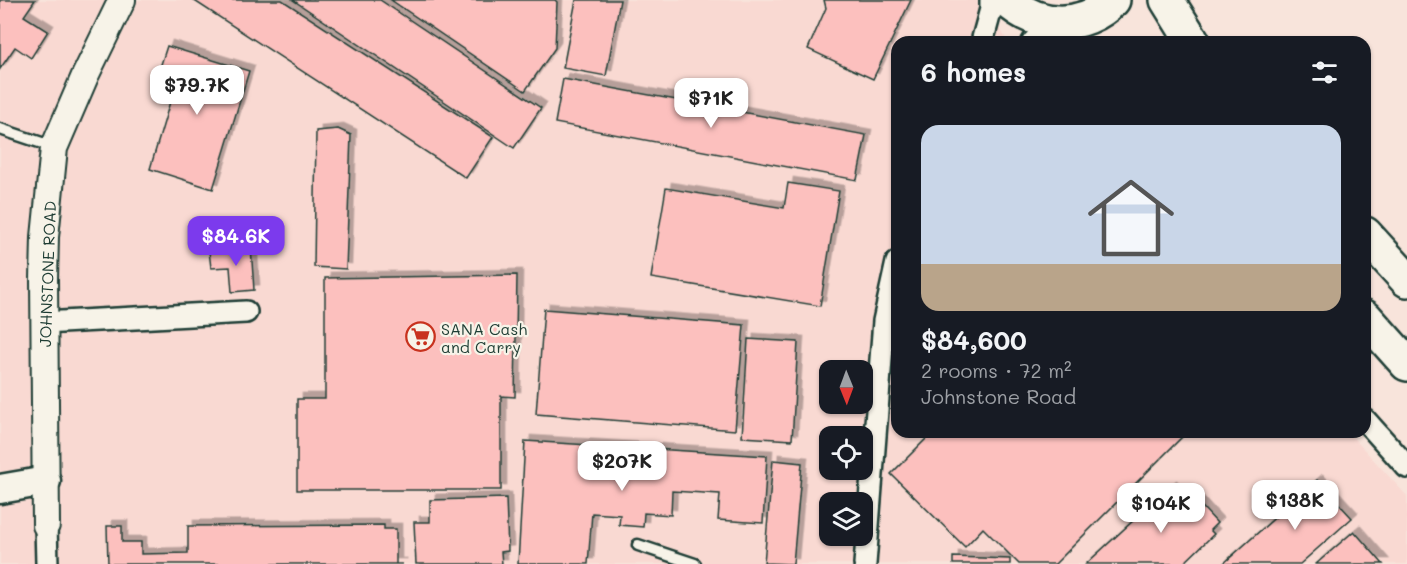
<!DOCTYPE html>
<html lang="en">
<head>
<meta charset="utf-8">
<style>
	:root { --surface:#171b24; --page:#242831; --text:#f1f3f6; --muted:#9ea1a6; --accent:#7c3aed }
	body { margin:0; font-family:Mali,sans-serif; background:var(--page); color:var(--text); height:100vh; display:flex; flex-direction:column; font-size:22px; white-space:nowrap }
	* { box-sizing:border-box; margin:0 }
	p { font-size:20px; color:var(--muted) }
	.icon { flex:none; width:33px; height:33px; fill:none; stroke:currentColor; stroke-width:2; stroke-linecap:round; stroke-linejoin:round }
	.map { position:relative; flex:1; overflow:hidden }
	.panel { position:absolute; left:891px; top:36px; width:480px; height:402px; display:flex; flex-direction:column; background:var(--surface); border-radius:18px; box-shadow:0 2px 4px #0004 }
	.panel>* { flex:none }
	.needle { width:39px; rotate:179deg }
	.tools { position:absolute; left:819px; top:360px; display:grid; gap:12px }
	.tools a { display:grid; place-items:center; width:54px; height:54px; border-radius:12px; background:var(--surface); box-shadow:0 2px 4px #0004; font-size:30px }
	.price { position:absolute; translate:-50% -51px; padding:0 14px; border-radius:12px; background:#fff; color:#222; font-size:20px; line-height:39px; filter:drop-shadow(0 2px 3px #0008) }
	.price::after { content:''; position:absolute; left:50%; top:36px; width:18px; height:14px; margin-left:-9px; background:inherit; clip-path:polygon(0 0,100% 0,50% 100%) }
	.price.on { background:var(--accent); color:#fff }
	ul { padding:0; list-style:none }
	li { display:grid; align-content:center; gap:12px; height:318px; padding:0 30px }
	li span { display:grid; place-items:center; height:186px; border-radius:18px; color:#555 }
	li>.icon { margin-inline-start:auto }
	span .icon { width:108px; height:108px; fill:#fffc; stroke-width:1 }
	li b { font-size:26px }
	h2 { display:flex; justify-content:space-between; align-items:center; height:72px; padding:0 30px; font-size:26px }
	.map>svg:first-child { display:block }
	.built { fill:#f9d9d2; fill-rule:evenodd }
	.building { fill:#fcc0be; stroke:#1f3d34; stroke-width:1.5; filter:url(#shadow) }
	.lines { fill:none; stroke-linecap:round; stroke-linejoin:round }
	.service-casing { stroke:#1f3d34; stroke-width:15 }
	.minor-casing { stroke:#1f3d34; stroke-width:26 }
	.tertiary-casing { stroke:#1f3d34; stroke-width:30 }
	.secondary-casing { stroke:#1f3d34; stroke-width:33 }
	.trunk-casing { stroke:#1f3d34; stroke-width:38 }
	.service { stroke:#f7f3e8; stroke-width:10 }
	.minor { stroke:#f7f3e8; stroke-width:21 }
	.tertiary { stroke:#f7f3e8; stroke-width:26 }
	.secondary { stroke:#f7f3e8; stroke-width:28 }
	.trunk { stroke:#f7f3e8; stroke-width:33 }
	.labels { text-anchor:middle; dominant-baseline:central; stroke-width:4.5; stroke-linejoin:round; paint-order:stroke }
	.street-label { font-size:16px; fill:#1f3d34; stroke:#f7f3e8 }
	.poi-label { font-size:16px; fill:#1f3d34; stroke:#f7f3e8; text-anchor:start }
</style>
</head>
<body>
<div class="map">
<svg width="1407" height="564" viewBox="0 0 1407 564">
	<defs>
		<filter id="shadow"><feDropShadow dx="5.5" dy="-5.5" stdDeviation="0" flood-color="#0004"/></filter>
	</defs>
	<rect width="100%" height="100%" fill="#f8e4db"/>
	<filter id="ink" filterUnits="userSpaceOnUse"><feTurbulence type="fractalNoise" baseFrequency=".0167" numOctaves="2"/><feDisplacementMap in="SourceGraphic" scale="12" xChannelSelector="R" yChannelSelector="G"/><feConvolveMatrix kernelMatrix="1 2 1 2 8 2 1 2 1" color-interpolation-filters="sRGB"/></filter>
	<g filter="url(#ink)">
		<path class="built" d="M0,0H983L1008,42H897V432H1348L1407,496V564H0ZM830,370H862V404H830ZM830,436H862V470H830ZM830,502H862V536H830Z"/>
		<g class="building">
			<path d="M0,0H35L24,16L48,31L31,58L15,47L0,69Z"/>
			<path d="M193,0H282L493,137L466,178Z"/>
			<path d="M293,0H380L541,108L514,148Z"/>
			<path d="M391,0H555L557,2L555,48L525,91Z"/>
			<path d="M576,0H620L606,76L563,68Z"/>
			<path d="M824,0H911L873,79L808,49L826,8Z"/>
			<path d="M167,46L249,71L213,189L150,169L175,85L156,80Z"/>
			<path d="M563,79L866,135L857,180L555,123Z"/>
			<path d="M338,129L351,135L346,269L314,267L316,131Z"/>
			<path d="M788,183L839,191L820,306L651,278L666,188L784,208Z"/>
			<path d="M251,247L254,290L232,292L230,267L211,268L209,251Z"/>
			<path d="M517,275L515,397L501,396V490H297V399H325V278Z"/>
			<path d="M544,309L744,325L735,430L536,414Z"/>
			<path d="M748,339L798,342L792,440L742,437Z"/>
			<path d="M928,432H1187L1055,564H1019L983,528L965,547L891,474L928,437Z"/>
			<path d="M525,441L767,456L763,523L718,520L720,494L672,491L671,515L644,513L643,527L619,525L620,515L592,513L588,564H518Z"/>
			<path d="M773,460L802,463L793,564L764,563Z"/>
			<path d="M1317,480L1352,518L1300,564H1223Z"/>
			<path d="M1171,486L1186,502L1192,496L1217,523L1210,530L1214,534L1183,564H1086Z"/>
			<path d="M506,498L508,551L501,552L502,564H416L414,522H430V500Z"/>
			<path d="M384,525V529H396V564H402H108L107,526H122V542H141V554L188,553V526Z"/>
			<path d="M1354,531L1383,564H1316Z"/>
			<path d="M953,557L1010,559V564H953Z"/>
		</g>
		<g class="lines">
			<defs>
				<g id="service">
					<path d="M0,129L54,147"/>
					<path d="M638,545L695,564"/>
				</g>
				<g id="minor">
					<path d="M982,42L991,9V0"/>
					<path d="M1033,42L1053,23"/>
					<path d="M43,323L246,312"/>
					<path d="M1365,420L1407,467"/>
					<path d="M46,525L47,564"/>
					<path d="M865,564L884,321L897,262"/>
				</g>
				<path id="tertiary" d="M46,525L44,280L45,237L54,148L85,76L122,0"/>
				<path id="secondary" d="M0,489L46,481"/>
				<g id="trunk">
					<path d="M1007,0C1037,29 1084,30 1113,0"/>
					<path d="M1167,0L1193,42"/>
					<path d="M1365,234L1407,280"/>
					<path d="M1365,317L1407,364"/>
				</g>
			</defs>
			<use href="#service" class="service-casing"/>
			<use href="#minor" class="minor-casing"/>
			<use href="#tertiary" class="tertiary-casing"/>
			<use href="#secondary" class="secondary-casing"/>
			<use href="#trunk" class="trunk-casing"/>
			<use href="#service" class="service"/>
			<use href="#minor" class="minor"/>
			<use href="#tertiary" class="tertiary"/>
			<use href="#secondary" class="secondary"/>
			<use href="#trunk" class="trunk"/>
		</g>
	</g>
	<defs>
		<symbol id="supermarket-ring" viewBox="-11 -11 22 22"><circle r="9.5" fill="#f7f3e8" stroke="#c8321e" stroke-width="1.5"/><path d="M-6-5.5h2.5l.6 2H6L4.5 2H-2.5L-4.4-4H-6ZM-1.5 3.2a1.3 1.3 0 1 0 .1 0ZM3 3.2a1.3 1.3 0 1 0 .1 0Z" fill="#c8321e"/></symbol>
	</defs>
	<g fill-rule="evenodd">
		<use href="#supermarket-ring" x="404" y="320" width="33" height="33"/>
	</g>
	<g class="labels">
		<g class="street-label">
			<text transform="translate(47 274) rotate(-88)">JOHNSTONE ROAD</text>
		</g>
		<g class="poi-label">
			<text x="441" y="328">SANA Cash<tspan x="441" dy="18">and Carry</tspan></text>
		</g>
	</g>
</svg>
<div class="tools">
<a><svg class="needle" viewBox="-14 -14 28 28"><path d="M0-13l5 13h-10z" fill="#e53935"/><path d="M0 13l5-13h-10z" fill="#9ea1a6"/></svg></a>
<a><svg class="icon" aria-label="locate" viewBox="0 0 24 24"><circle cx="12" cy="12" r="6"/><path d="M12 2v4M12 18v4M2 12h4M18 12h4"/></svg></a>
<a><svg class="icon" aria-label="layers" viewBox="0 0 24 24"><path d="M12 4l9 5-9 5-9-5zM3 14l9 5 9-5"/></svg></a>
</div>
<b class="price" style="left:197px;top:116px">$79.7K</b>
<b class="price" style="left:711px;top:129px">$71K</b>
<b class="price on" style="left:236px;top:267px">$84.6K</b>
<b class="price" style="left:622px;top:492px">$207K</b>
<b class="price" style="left:1295px;top:531px">$138K</b>
<b class="price" style="left:1161px;top:534px">$104K</b>
<section class="panel">
<h2>6 homes<svg class="icon" aria-label="filters" viewBox="0 0 24 24"><path d="M4 7h16M4 17h16"/><circle cx="9" cy="7" r="2"/><circle cx="15" cy="17" r="2"/></svg></h2>
<ul>
<li><span style="background:linear-gradient(#c9d6e8 75%,#b9a48a 0)"><svg class="icon" aria-label="home" viewBox="0 0 24 24"><path d="M3 11l9-7 9 7M6 9v11h12V9"/></svg></span><div><b>$84,600</b><p>2 rooms · 72 m²</p><p>Johnstone Road</p></div></li>
</ul>
</section>
</div>
</body>
</html>
